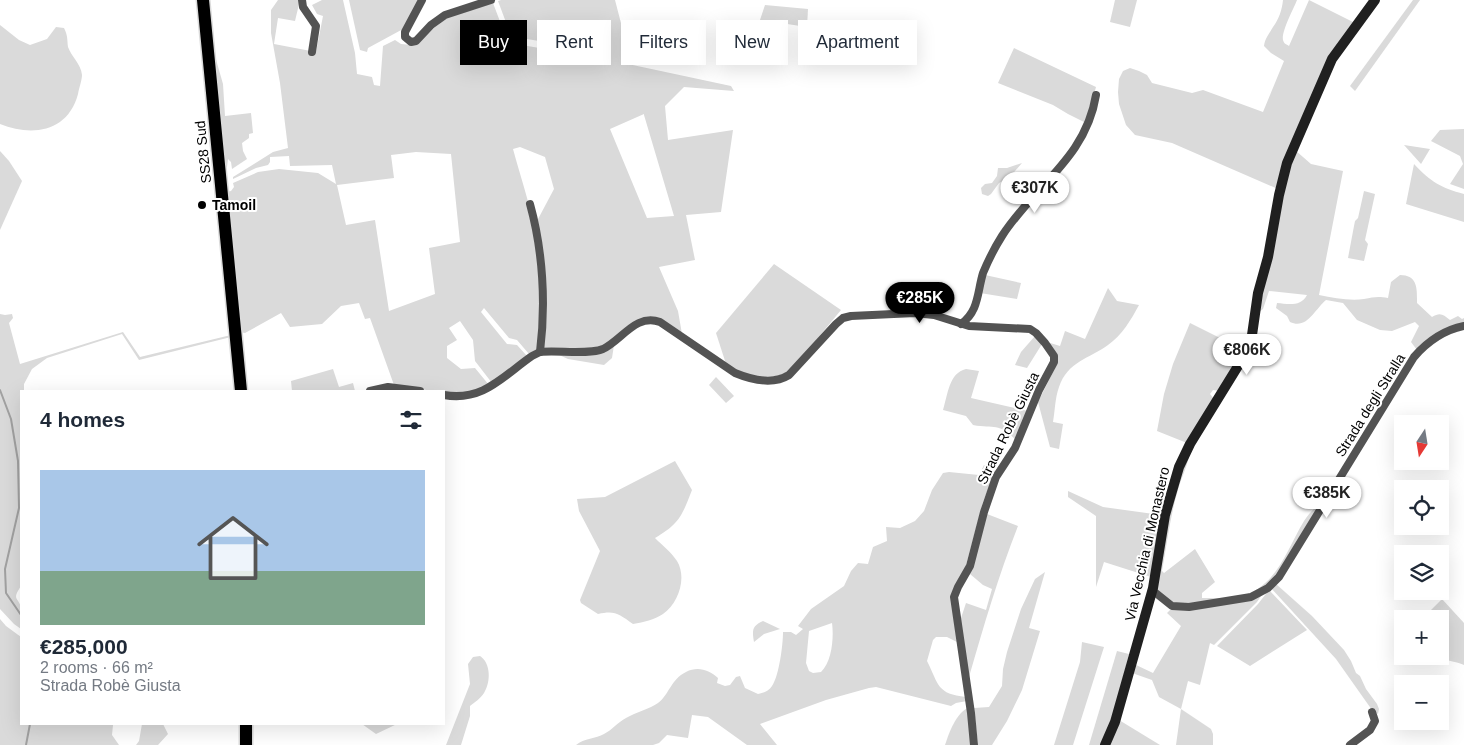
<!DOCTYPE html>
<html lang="en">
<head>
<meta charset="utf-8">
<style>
	:root { --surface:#fff; --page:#f2f2f3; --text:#1f2937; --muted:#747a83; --line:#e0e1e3; --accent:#000 }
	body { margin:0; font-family:Helvetica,sans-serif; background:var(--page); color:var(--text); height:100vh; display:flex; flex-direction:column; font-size:19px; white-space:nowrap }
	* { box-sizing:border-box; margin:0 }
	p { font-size:16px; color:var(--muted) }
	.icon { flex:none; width:28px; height:28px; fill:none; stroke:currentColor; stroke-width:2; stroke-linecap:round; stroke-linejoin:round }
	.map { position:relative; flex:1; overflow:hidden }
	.sheet { position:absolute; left:20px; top:390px; width:425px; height:335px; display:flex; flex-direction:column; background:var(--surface); border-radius:0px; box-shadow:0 5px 20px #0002 }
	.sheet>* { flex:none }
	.top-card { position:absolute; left:460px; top:20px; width:475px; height:45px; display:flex; gap:10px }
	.needle { width:32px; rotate:192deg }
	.controls { position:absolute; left:1394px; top:415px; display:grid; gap:10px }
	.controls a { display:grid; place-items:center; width:55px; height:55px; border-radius:0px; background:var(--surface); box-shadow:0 5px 20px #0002; font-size:25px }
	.price { position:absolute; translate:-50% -42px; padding:0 11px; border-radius:18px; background:#fff; color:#222; font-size:16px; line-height:32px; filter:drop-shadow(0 1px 2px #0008) }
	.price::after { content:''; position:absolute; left:50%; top:30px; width:15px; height:11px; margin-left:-8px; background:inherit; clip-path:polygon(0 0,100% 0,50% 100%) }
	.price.current { background:var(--accent); color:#fff }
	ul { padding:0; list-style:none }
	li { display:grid; align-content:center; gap:10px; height:265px; padding:0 20px }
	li+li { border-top:1px solid var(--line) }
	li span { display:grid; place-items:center; height:155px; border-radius:0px; color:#555 }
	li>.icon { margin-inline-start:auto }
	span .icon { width:90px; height:90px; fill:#fffc; stroke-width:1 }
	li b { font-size:21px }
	h2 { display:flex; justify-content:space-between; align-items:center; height:60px; padding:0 20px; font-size:21px }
	.tag { padding:0 18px; border-radius:0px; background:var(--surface); box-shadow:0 5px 20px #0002; font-size:18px; line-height:45px }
	.tag.current { background:var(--accent); color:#fff }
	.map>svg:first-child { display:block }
	.green { fill:#dadada; fill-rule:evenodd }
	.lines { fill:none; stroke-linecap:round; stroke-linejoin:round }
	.stream { stroke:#a1a1a1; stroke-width:2 }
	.primary-casing { stroke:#dbdbdb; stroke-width:15 }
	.street { stroke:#535353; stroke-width:8 }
	.secondary { stroke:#202020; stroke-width:10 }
	.primary { stroke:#000; stroke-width:12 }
	.poi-dot { fill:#000; stroke:#fff; stroke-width:2 }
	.labels { text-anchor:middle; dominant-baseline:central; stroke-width:4; stroke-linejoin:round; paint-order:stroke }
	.street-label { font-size:14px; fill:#000; stroke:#fff }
	.poi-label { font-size:14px; font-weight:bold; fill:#000; stroke:#fff; text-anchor:start }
</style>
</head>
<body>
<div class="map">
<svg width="1464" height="745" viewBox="0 0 1464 745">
	<rect width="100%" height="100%" fill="#fff"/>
	<g class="green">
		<path d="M278,0H300L295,21L278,18L274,44L316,52L323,16L317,14L312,5L322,0H343L355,53L357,74L372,77L374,85L380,86L383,46L395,40L401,44L412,45L448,17L493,3L507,40L510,43L610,60L611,53L515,37L510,33L498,1L501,0H615L622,27L628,64L731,86L734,91L684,87L665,106L668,140L733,130L721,212L686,215L695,260L659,267L678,311L682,334L652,317L602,346L590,348L542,349L537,221L554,189L545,157L520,147L513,149C520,175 529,201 534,227C541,266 541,310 538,350L529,354L517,340L509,338L484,308L481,312L507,344L517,345L527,356L492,383L475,361L473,340L460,321L449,328L457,340L447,346V358L461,369L475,368L489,385L476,392L444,393V391H433L394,385L370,318L365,319L359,303L341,306L322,324L290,327L281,313L245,333L240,332L227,192L231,191L234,187L233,183L258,172L279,169L318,173L336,184L332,165L290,166L289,156L270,157V162L268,165L256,168L233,179V177L273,152L288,148L280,83L271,33V10ZM644,114V115L674,216L647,218L610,129ZM416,152L451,154L460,242L429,248L435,294L389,311L375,220L346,225L337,185L394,178L391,155Z"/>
		<path d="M349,0H419L403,29L368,48L367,52L360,50Z"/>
		<path d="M1115,0H1137L1130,27L1110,22Z"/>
		<path d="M1283,0H1297C1294,8 1281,32 1283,40C1284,44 1286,44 1289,46L1309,0L1355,23L1332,53L1278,189L1172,143L1135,135L1126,125L1119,104L1118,92L1119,79L1123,71L1130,68L1139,71L1147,75L1152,83L1192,93L1203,90L1263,112L1284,61L1271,53L1264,46C1265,38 1269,34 1273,27C1279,19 1282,10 1283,0Z"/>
		<path d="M1413,0H1420L1355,91L1350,86Z"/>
		<path d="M765,5L808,9L807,27L760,20Z"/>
		<path d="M0,25L19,40L30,45L47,39L56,27L64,28C68,36 67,39 68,47C71,56 81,64 82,75C82,80 79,88 78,94C68,132 32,137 0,124Z"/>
		<path d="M1014,48L1096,87L1086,123L1068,114L1053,105L998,83Z"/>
		<path d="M213,49L223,84L225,116L251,113L253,133L249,134V138L242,143L243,151L247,159L232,169L231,162L228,159L227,167H225Z"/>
		<path d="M1464,129V189L1450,184L1463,164L1460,156L1431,141L1440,130Z"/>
		<path d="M1404,145L1430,149L1421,164Z"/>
		<path d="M1295,150L1311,164L1343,171L1319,295C1334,298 1350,301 1364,299C1374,297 1378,296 1388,298L1391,282L1400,275C1418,275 1417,289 1417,303L1432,317C1440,312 1443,314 1450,320L1458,316L1462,319L1464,318V324L1417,350L1411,342L1419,326L1415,322L1392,331L1380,330L1357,320L1343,303L1326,300C1315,309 1307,330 1290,322L1287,316L1276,308L1277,303C1288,304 1301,307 1307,295L1269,291L1263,309L1259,312L1277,215Z"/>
		<path d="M0,151L9,161L22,181L0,230Z"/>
		<path d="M1022,163L1009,178L999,183L991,194L988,196L982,194L981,188L985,184L992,183L997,176L998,168H1007Z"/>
		<path d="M1414,164C1431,182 1441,188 1464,194V222L1406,204Z"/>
		<path d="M1364,191L1375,194L1365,240L1368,244L1364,261L1348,258L1354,226L1355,221L1358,218Z"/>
		<path d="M774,264L841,310L793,368C772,384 746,376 726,364L716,333Z"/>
		<path d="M985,275L1021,283L1017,299L980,293Z"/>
		<path d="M1108,288L1117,301L1139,305C1131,320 1122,335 1108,345C1089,359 1068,361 1059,387C1055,398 1055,411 1053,422L1063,424L1059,449L1050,447L1038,402L1055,368L1047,342L1060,346L1065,331L1085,339Z"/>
		<path d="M0,314L5,315L12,314L13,318L9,323L20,364L123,332L140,357L231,335V337L139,360L122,334L47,358L32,369L24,384V391H21V586C11,601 19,597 21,608C23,615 21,623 21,629L14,624L0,609Z"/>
		<path d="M1190,323L1244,350L1219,391L1213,390L1210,394L1214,399L1187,443L1157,431L1164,394L1173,364Z"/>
		<path d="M1035,336L1042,344L1027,368L1015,365L1021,352Z"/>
		<path d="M614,345L612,358L604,365L568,359L557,354Z"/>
		<path d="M333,369L339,387L353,383L355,391H292L291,381Z"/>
		<path d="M966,369L979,371L971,398L1028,411L1016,440C998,422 995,429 973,425L966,416L943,410C948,394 949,373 966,369Z"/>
		<path d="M716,377L734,396L726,403L709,385Z"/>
		<path d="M1190,449C1189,464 1182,475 1178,490C1170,516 1167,544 1162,571L1164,573L1195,549L1215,582L1202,593V598C1215,598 1229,599 1241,596C1277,587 1287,549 1304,521C1309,513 1316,507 1322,501L1278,575C1259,598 1250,594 1225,599C1210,602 1196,605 1181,606C1171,605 1160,597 1156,588L1172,502L1179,474Z"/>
		<path d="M675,461L692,490C682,516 679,524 655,538C662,545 671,552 677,561C687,577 679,603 663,614C654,620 644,622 633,624C619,614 615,610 598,614L581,603L580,600L600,551L579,511L577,499L605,497Z"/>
		<path d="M984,465L995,471L983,502L965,569L951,597L957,642L947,637H936L933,640L927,661C939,685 937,694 966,697L967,701L956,703L951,706L876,687L869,688L826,700L760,724L777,745H747L708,717L692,715L688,738L667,735L659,743L653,745H576C584,738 596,739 604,734C612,730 618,722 626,718C636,712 650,709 658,703C669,695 671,679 686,672C698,666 709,670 718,678L717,683L725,686L730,685L736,677L740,676L745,688L758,694C763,693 769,691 772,686C779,676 783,645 783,632H791L796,635L803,629L798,626L811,609L844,586L851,571L858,563L868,564L873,547L887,541L886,527L900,528L915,521L924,511L932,490L943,473L949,472L979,475ZM832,623C834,637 832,662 821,672L813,673L809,671L806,663L809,631Z"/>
		<path d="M1068,491L1103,507L1161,515L1151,577L1104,562L1096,587V516L1068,497Z"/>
		<path d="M987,514L1018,526C998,577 984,625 969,677L960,621L966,603L986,610L992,589L983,585L970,574Z"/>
		<path d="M1045,572L1029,628L1040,631L1022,690L1007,721L992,745H978L974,708L989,707L1002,686L1003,669L1007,652L1021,609L1035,579Z"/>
		<path d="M1276,584L1312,616L1344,650L1351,661L1356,673L1360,676L1366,689L1377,704L1379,709L1378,714L1372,710L1336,659L1271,588Z"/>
		<path d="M1269,590L1307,630L1250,666L1217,646L1258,604Z"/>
		<path d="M1263,593L1257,602L1214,645L1210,643L1200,685L1188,681L1181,709L1211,729L1213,734V745H1176L1181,709L1159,697L1152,680L1132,673L1134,664L1153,673L1181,626L1167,613L1172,608Z"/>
		<path d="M1442,599L1464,623V665C1456,661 1447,662 1440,656V619H1429L1427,614Z"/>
		<path d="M0,619L6,626L21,637V724H111L113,725L112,735L119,745H0Z"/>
		<path d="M763,621L780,629L764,634L754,642C752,630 752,626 763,621Z"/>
		<path d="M1082,642L1104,647L1073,745H1054L1080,662Z"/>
		<path d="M1117,651L1129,654L1112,720L1101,745H1089Z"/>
		<path d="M480,656C491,663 491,682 484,693C481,698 475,702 470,706V716L461,745H446L470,684L468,664L473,657Z"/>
		<path d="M968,708L971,745H945C949,733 956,713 968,708Z"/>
		<path d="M1119,720L1160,745H1109Z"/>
		<path d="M142,724H163L168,734L158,745H136L139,741Z"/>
		<path d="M362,724H397L376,734Z"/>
	</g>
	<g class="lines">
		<g class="stream">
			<path d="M0,390L11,419L18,461L19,508L5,569L6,593L21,615"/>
			<path d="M26,745L30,724"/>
		</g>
		<defs>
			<g id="primary">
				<path d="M203,0L241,391"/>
				<path d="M246,724V745"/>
			</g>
		</defs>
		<use href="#primary" class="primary-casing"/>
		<g class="street">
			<path d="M302,0L303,7L316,26L312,52"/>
			<path d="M422,0L405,32V37L411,42L416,41L431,25L445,15L491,0"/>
			<path d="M530,204C543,251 546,304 540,352"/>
			<path d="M961,324C979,311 977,293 983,273C988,261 995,247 1002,236C1034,186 1086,158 1096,95"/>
			<path d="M370,391L388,387L420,391"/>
			<path d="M444,395C483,402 503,376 532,356L540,352C557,350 588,355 603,349C622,340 636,313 660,322L735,373C752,380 773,385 789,375L836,324L843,318L851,316L915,313L934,315L969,326L1030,329L1036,333L1045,343L1054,356V362L1039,390L1015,448L996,477L984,512L970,566L958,587L954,597L971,713L974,745"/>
			<path d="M1152,590L1172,606L1189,607L1251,597L1268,588L1279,577L1414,357C1428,341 1444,330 1464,326"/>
			<path d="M1350,745L1370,730L1375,721L1372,712"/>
		</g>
		<path class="secondary" d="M1105,745L1115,722L1153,588L1165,515L1179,467L1190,444L1243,358L1251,342L1258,293L1268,257L1279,195L1287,163L1332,59L1375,0"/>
		<use href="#primary" class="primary"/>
	</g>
	<circle class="poi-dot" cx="202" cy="205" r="5"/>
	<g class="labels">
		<g class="street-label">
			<text transform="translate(203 152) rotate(-96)">SS28 Sud</text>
			<text transform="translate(1370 405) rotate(-58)">Strada degli Stralla</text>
			<text transform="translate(1008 428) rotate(-64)">Strada Robè Giusta</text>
			<text transform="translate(1147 544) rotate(-77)">Via Vecchia di Monastero</text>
		</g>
		<g class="poi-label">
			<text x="212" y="205">Tamoil</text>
		</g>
	</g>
</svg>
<div class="controls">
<a><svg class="needle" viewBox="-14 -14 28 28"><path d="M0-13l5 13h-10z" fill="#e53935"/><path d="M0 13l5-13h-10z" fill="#747a83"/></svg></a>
<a><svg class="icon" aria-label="locate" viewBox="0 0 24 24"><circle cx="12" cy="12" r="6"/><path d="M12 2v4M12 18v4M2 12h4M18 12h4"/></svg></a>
<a><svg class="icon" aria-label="layers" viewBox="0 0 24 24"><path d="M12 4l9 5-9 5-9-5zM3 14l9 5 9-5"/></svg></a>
<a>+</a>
<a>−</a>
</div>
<b class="price" style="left:1035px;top:214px">€307K</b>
<b class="price current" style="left:920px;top:324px">€285K</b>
<b class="price" style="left:1247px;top:376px">€806K</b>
<b class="price" style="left:1327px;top:519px">€385K</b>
<div class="top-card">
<a class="tag current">Buy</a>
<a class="tag">Rent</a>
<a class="tag">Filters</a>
<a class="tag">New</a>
<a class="tag">Apartment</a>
</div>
<section class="sheet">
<h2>4 homes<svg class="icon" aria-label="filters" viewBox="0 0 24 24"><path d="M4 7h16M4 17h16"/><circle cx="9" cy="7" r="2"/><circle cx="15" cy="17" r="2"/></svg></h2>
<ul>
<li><span style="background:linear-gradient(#a9c7e8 65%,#7fa58c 0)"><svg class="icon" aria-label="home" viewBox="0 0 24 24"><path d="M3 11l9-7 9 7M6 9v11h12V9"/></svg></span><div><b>€285,000</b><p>2 rooms · 66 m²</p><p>Strada Robè Giusta</p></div></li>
</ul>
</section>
</div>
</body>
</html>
